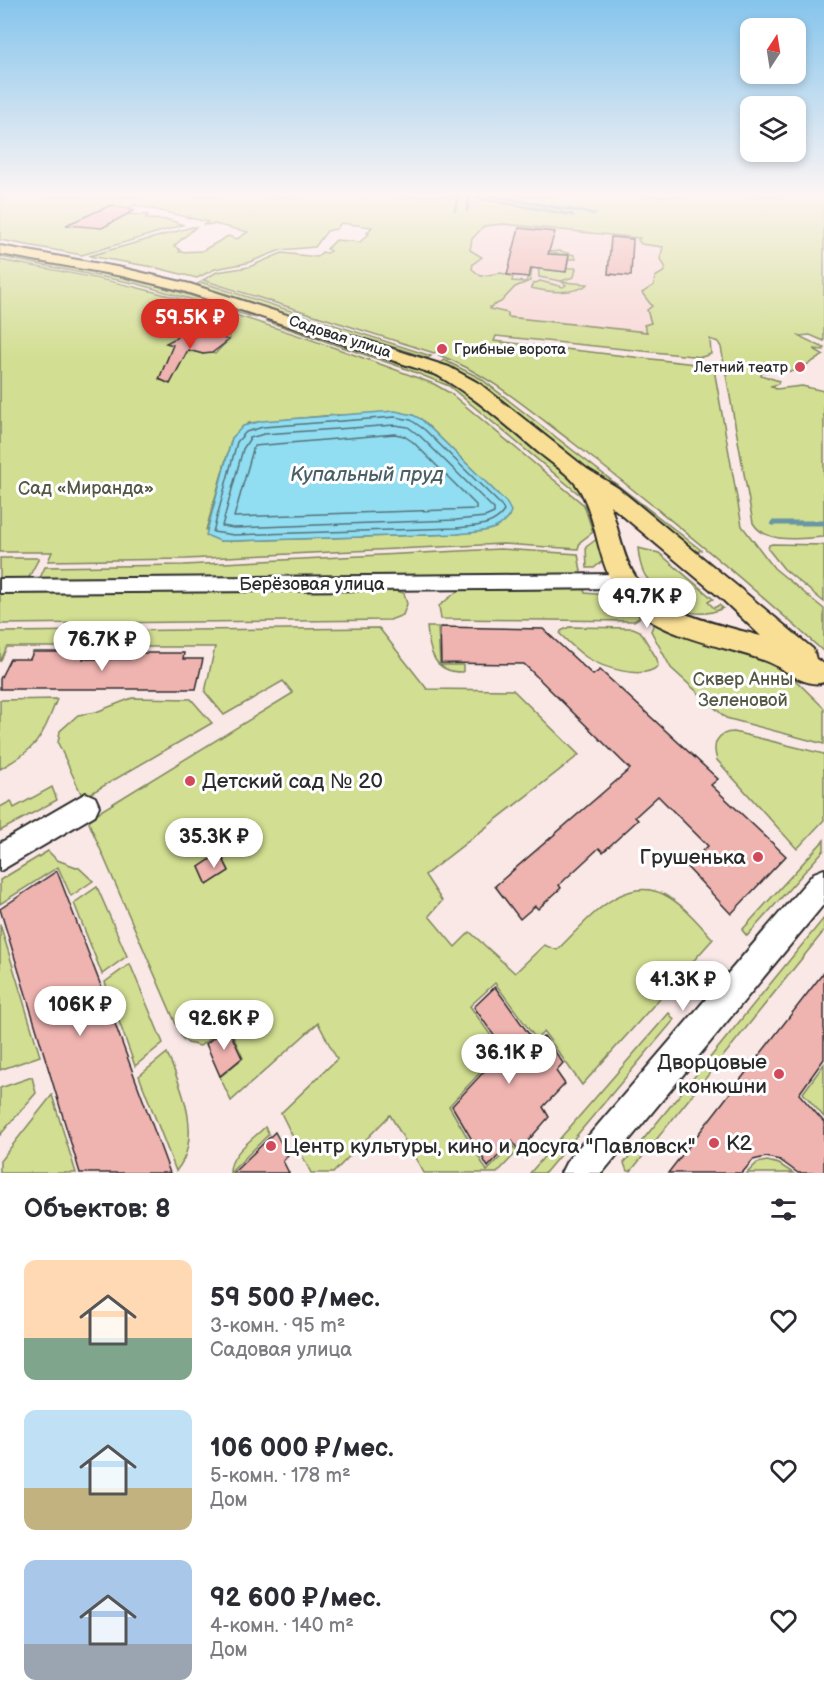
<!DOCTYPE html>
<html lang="ru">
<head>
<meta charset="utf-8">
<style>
	:root { --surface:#fff; --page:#f7f7f7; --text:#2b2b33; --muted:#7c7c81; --accent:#d93025 }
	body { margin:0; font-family:"Balsamiq Sans",sans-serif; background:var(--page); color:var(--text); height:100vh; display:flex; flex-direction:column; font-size:22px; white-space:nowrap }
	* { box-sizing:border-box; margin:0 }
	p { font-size:20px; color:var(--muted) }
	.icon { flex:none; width:33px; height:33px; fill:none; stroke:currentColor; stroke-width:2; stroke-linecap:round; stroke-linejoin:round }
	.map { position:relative; height:1173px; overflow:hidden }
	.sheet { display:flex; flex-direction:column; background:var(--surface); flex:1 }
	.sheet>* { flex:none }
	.needle { width:39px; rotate:12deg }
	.controls { position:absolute; left:740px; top:18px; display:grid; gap:12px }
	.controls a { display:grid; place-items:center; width:66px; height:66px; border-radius:12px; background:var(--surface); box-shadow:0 3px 9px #0003; font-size:30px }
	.price { position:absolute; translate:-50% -51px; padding:0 14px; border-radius:21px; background:#fff; color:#222; font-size:20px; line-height:39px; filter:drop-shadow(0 2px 3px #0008) }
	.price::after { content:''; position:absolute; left:50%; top:36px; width:18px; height:14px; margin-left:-9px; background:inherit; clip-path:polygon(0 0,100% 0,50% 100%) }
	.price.active { background:var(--accent); color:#fff }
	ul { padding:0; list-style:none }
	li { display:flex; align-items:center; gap:18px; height:150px; padding:0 24px }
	li span { display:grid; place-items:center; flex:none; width:168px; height:120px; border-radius:12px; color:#555 }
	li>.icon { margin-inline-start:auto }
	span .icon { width:72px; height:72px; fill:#fffc; stroke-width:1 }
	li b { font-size:26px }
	h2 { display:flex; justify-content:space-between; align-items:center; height:72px; padding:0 24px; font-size:26px }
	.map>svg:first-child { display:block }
	.built { fill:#f7d8d6 }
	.green { fill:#d2de91; stroke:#7e845e; stroke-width:1.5; fill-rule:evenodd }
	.water { fill:#91ddf1; stroke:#6896a2; stroke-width:1.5 }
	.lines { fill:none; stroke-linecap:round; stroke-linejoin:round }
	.shore { stroke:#54727a; stroke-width:1.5 }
	.stream-far1 { stroke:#6896a2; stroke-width:3 }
	.stream { stroke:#6896a2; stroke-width:5 }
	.building { fill:#efb3b0; stroke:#2b2b2b; stroke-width:1.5 }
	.minor-casing { stroke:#2b2b2b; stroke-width:4 }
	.major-casing { stroke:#2b2b2b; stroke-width:4 }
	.minor { fill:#fff; fill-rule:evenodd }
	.major { fill:#f9df96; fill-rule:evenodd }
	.poi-dot { fill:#d1495b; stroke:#fff; stroke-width:2 }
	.labels { text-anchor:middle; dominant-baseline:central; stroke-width:6; stroke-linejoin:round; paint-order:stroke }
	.far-street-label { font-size:15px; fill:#2b2b2b; stroke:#fff }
	.far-poi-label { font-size:15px; fill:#2b2b2b; stroke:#fff; text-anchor:start }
	.park-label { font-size:18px; fill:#555844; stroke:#fff }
	.street-label { font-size:18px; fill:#2b2b2b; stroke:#fff }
	.water-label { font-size:20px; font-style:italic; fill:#4a6066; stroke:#fff }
	.near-poi-label { font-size:21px; fill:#2b2b2b; stroke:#fff; text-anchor:start }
</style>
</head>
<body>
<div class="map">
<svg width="824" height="1173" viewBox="0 0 824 1173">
	<rect width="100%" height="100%" fill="#fae8e7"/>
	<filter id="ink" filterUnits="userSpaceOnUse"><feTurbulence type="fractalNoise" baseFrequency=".0167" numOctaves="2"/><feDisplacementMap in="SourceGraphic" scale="12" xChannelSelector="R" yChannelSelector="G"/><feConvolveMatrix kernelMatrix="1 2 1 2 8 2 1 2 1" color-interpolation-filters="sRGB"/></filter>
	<g filter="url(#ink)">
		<path class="built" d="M466,224H503L674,242L710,339L438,309L449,234Z"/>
		<g class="green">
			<path d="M0,196H824V341L810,335L799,336L824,348V350L814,349L824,355L796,371L762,372L761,375L779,381L778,384L771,386L776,389L802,386L824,391V537C802,538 766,545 753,523L721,347L718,342L710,339L711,354L702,357L496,336L494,341L704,365L714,369L742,526L774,568L824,609V652C743,578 659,509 572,442C529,410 489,374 439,355L441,352L437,351L434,353L203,280L217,272L249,267L282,253L317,257L322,252L327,253L330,251L327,249L336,240L360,242L369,234L367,233L372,227L341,223L336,229L327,231L315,247L281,250L247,263L215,269L197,278L153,267L89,256L192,227H196L174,246L180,250L179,252L202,251L228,236L237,239L248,232L214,224L203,225L208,222L135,205L118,214L148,215L146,219L170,220L183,225L82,255L0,240ZM503,224L640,238L638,240L641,244L663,247L660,259L665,266V271L655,277L654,285L642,293L652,306L647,310L651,323L644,325L647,332L508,317V313L490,309V307L501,302L515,287L530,281L533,264L526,282L512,281L513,276L501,273L481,276L472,269L473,264L482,257L470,250L472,239L484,226Z"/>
			<path d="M560,251L574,255L576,259H568V255L549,254L545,269L566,272L567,268H576L574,277L561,281L539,277L538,258L548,252Z"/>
			<path d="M0,255L135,279L260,316L256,318L138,284L0,257Z"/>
			<path d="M0,260C48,269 96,277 143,289C242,314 339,348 434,384L450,393L584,505L593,532L580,542L578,549L503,544L186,559L48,561L52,552H0ZM226,329L230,333L227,335L230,338L215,354L209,352L203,354L174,345L178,335L189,338C201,330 212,331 226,329ZM335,415L421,419L506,502L509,517L495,528L457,534L234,541H220L206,530L232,438L249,423Z"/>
			<path d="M540,281L563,287L566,285L562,282L588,284C575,295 547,292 531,288L533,284Z"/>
			<path d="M201,282L431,356L428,358L196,285Z"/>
			<path d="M270,319L447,380L463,390L582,487L592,505L449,386L404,368L266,321Z"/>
			<path d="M444,360L480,378L701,550L695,553L474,379L440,363Z"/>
			<path d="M601,536L606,558L594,568H587L586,547Z"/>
			<path d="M772,544L824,545V602L784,569L768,549L769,545Z"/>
			<path d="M638,548L659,553L713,599L708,602L714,608L719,605L723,608C695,622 663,606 648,581H650C642,575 639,559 638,548Z"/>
			<path d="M500,549L578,554L581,571L570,576L40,578L45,567L184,565Z"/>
			<path d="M0,558H39L28,579H0Z"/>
			<path d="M584,589L585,593L617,596L640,613L639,618L634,621L441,619L439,606L459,590Z"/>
			<path d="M392,590L404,593L407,604L403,615L390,620L0,624V593Z"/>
			<path d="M654,623L679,634L783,668L824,708V744L726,718L671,668L651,631Z"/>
			<path d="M427,627H438L440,665H463V672C434,673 429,652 427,627Z"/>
			<path d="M569,627L633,628L640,631L657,659L658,666C643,681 601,667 586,657C577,651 568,642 560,634L561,631Z"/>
			<path d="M379,628L427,689L513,690L579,755L425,875L442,901L429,916L455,947L470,932L515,973L544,945L557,950C584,925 622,872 665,895C684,905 698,923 713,939L582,1085L544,1032L536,1039L495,983L470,1006L501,1050L449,1106L487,1171L512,1145L517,1152L497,1173H424L390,1115L333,1173H311L281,1113L337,1059L318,1023L231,1101L220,1077L243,1058L228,1025L200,1046L188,1043L182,1038L89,823L91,817L293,693L283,681L224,715L205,692L215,647H7L0,662V632ZM220,853L229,870L207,885L199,867Z"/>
			<path d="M132,698L191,699L212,723L83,798L58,743L60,731L78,715L96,712Z"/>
			<path d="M57,699C41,739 39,747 0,769V700Z"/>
			<path d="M734,732L824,754V820L797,849L717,760C712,745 716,732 734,732Z"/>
			<path d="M52,787L57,800L0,831V807L11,801L14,808Z"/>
			<path d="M824,840V850L747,936L742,930Z"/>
			<path d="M48,851L57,860L79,868L93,881L71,896L58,867L0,904V880Z"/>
			<path d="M97,887L127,956L102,974L74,903Z"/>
			<path d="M824,918V931L631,1171H627L624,1163Z"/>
			<path d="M0,924L40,1056L0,1070Z"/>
			<path d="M130,964L163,1043L135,1066L105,982Z"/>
			<path d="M669,1013L674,1020L545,1173H530Z"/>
			<path d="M167,1053C181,1086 204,1138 176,1171L139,1076Z"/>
			<path d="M824,1064V1117L803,1093Z"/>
			<path d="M32,1077L36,1093L0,1135V1088Z"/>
			<path d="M52,1095L76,1173H0V1161Z"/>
			<path d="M265,1127L269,1134L230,1173C229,1154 253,1139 265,1127Z"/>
			<path d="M767,1161L779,1164L793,1173H747L757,1163Z"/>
		</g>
		<path class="water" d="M395,411L413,415L421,419L506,502L511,511C504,533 476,532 457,534L234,541H220L206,535L232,438L243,426L262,421Z"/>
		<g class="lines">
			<g class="shore">
				<path d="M395,417L411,420L425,430L501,505L504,511C493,527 474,526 456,528L234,535L213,532L237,442L246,432L263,427Z"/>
				<path d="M395,425L408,427L420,436L494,509V513L485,517L456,520L234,528L222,526L243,449L250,438L264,434Z"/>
				<path d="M395,434L404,436L413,442L476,505V509L234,517L254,446Z"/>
			</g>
			<g class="stream-far1">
				<path d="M490,196L595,214"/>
				<path d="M0,200L12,196"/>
				<path d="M455,210L458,196"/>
				<path d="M467,211L470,197L573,215"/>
			</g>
			<path class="stream" d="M773,523H824"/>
		</g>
		<g class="building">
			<path d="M111,205L135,210L102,228L66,225Z"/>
			<path d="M519,228L555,232L548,254L569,255L566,272L531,268L529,277L507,275Z"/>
			<path d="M611,237L633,239L631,276L608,274Z"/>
			<path d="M205,329L227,335L222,338L229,340L212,353L203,354L188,350L170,384L159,379L173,345L166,343L176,338L178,335L189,334L196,336Z"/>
			<path d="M440,627L543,629L593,675L600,670L718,779L711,785L786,856L731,914L686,866L708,846L658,796L635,817L638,820L603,852L599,848L559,885L561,888L538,909L535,906L520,919L495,886L630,769L524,664L441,663Z"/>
			<path d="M33,652H85L83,659H130L132,653H184L183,659H203L196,689H0V679L10,659H30Z"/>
			<path d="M220,853L229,871L207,885L199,867Z"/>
			<path d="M57,871L101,986L170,1173H80L0,909Z"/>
			<path d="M824,972V1059L799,1094L824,1122V1173H798L780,1160L766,1157L753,1160L742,1173H668Z"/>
			<path d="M495,987L536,1044L544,1036L563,1063L556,1071L565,1084L543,1107L549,1117L519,1151L512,1141L488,1167L452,1106L504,1050L474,1007Z"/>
			<path d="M227,1026L242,1058L220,1076L206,1044Z"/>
			<path d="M275,1132L288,1156L283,1161L289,1173H233Z"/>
		</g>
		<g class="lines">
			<defs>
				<g id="minor">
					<path d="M625,574L632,576L635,581L632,586L625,588L0,593V579Z"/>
					<path d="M86,793L95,797L99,806L95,815L0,871V843Z"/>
					<path d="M824,869V904L602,1173H561L567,1161L814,873Z"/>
				</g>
				<path id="major" d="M0,246L122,268L190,284L449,367L480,384L587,469L618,488L813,649L816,659L824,664V682C805,689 785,668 766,661C720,644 656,638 622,597C598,568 599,529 583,496C575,477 554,465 538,452C505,424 474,396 437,375L180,290L122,276L0,254ZM610,505L722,599L761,636C718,624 655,614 632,571C621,551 618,526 610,505Z"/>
			</defs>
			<use href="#minor" class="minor-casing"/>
			<use href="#major" class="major-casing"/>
			<use href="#minor" class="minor"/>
			<use href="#major" class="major"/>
		</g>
	</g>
	<linearGradient id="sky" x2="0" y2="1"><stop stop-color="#85c4ec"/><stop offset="0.54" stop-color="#fdf5f4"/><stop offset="1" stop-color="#fdf5f4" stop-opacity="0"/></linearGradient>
	<rect width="824" height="360" fill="url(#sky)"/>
	<g class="poi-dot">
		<circle cx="442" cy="349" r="6"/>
		<circle cx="800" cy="367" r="6"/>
		<circle cx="190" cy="781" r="6"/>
		<circle cx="758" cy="857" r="6"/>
		<circle cx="779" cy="1074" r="6"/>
		<circle cx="714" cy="1143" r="6"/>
		<circle cx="271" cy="1146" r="6"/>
	</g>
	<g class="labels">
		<g class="far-street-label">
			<text transform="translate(340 337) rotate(18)">Садовая улица</text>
		</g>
		<g class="far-poi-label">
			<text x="454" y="349">Грибные ворота</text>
			<text x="788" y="367" text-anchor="end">Летний театр</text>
		</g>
		<g class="park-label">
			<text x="86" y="488">Сад «Миранда»</text>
			<text x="743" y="679">Сквер Анны<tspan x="743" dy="21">Зеленовой</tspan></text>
		</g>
		<g class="street-label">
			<text x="312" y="584">Берёзовая улица</text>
		</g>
		<g class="water-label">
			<text x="367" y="475">Купальный пруд</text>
		</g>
		<g class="near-poi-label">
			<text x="202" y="781">Детский сад № 20</text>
			<text x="746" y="857" text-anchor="end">Грушенька</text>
			<text x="767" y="1062" text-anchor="end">Дворцовые<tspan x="767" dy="24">конюшни</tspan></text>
			<text x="726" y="1143">К2</text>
			<text x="283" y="1146">Центр культуры, кино и досуга "Павловск"</text>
		</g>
	</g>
</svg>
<div class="controls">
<a><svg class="needle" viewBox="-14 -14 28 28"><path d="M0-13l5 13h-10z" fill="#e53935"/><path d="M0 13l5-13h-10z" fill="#7c7c81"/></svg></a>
<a><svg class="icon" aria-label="layers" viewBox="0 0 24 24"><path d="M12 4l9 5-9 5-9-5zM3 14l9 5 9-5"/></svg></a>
</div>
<b class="price active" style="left:190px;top:350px">59.5K ₽</b>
<b class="price" style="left:647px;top:629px">49.7K ₽</b>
<b class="price" style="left:102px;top:672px">76.7K ₽</b>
<b class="price" style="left:214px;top:869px">35.3K ₽</b>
<b class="price" style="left:683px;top:1012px">41.3K ₽</b>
<b class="price" style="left:80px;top:1037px">106K ₽</b>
<b class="price" style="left:224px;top:1051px">92.6K ₽</b>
<b class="price" style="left:509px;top:1085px">36.1K ₽</b>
</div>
<section class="sheet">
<h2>Объектов: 8<svg class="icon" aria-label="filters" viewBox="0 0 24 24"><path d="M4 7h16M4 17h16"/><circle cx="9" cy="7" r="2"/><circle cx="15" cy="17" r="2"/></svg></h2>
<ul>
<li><span style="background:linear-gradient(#ffd9b3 65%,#7fa58c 0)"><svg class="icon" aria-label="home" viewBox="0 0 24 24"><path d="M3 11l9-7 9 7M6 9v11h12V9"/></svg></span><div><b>59 500 ₽/мес.</b><p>3-комн. · 95 m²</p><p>Садовая улица</p></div><svg class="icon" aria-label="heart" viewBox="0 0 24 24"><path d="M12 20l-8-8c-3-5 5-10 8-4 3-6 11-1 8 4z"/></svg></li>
<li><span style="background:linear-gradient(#bfe0f5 65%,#c2b280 0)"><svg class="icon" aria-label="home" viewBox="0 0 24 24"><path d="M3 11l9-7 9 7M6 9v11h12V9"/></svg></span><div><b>106 000 ₽/мес.</b><p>5-комн. · 178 m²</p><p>Дом</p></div><svg class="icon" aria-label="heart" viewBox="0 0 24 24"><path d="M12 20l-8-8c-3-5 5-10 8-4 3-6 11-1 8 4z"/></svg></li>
<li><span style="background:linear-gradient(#a9c7e8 70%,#9aa5b1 0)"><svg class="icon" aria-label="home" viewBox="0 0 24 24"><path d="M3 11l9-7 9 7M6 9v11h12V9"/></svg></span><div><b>92 600 ₽/мес.</b><p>4-комн. · 140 m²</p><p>Дом</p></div><svg class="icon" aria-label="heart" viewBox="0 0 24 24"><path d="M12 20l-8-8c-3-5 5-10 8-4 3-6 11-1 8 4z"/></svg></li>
</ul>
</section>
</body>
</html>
